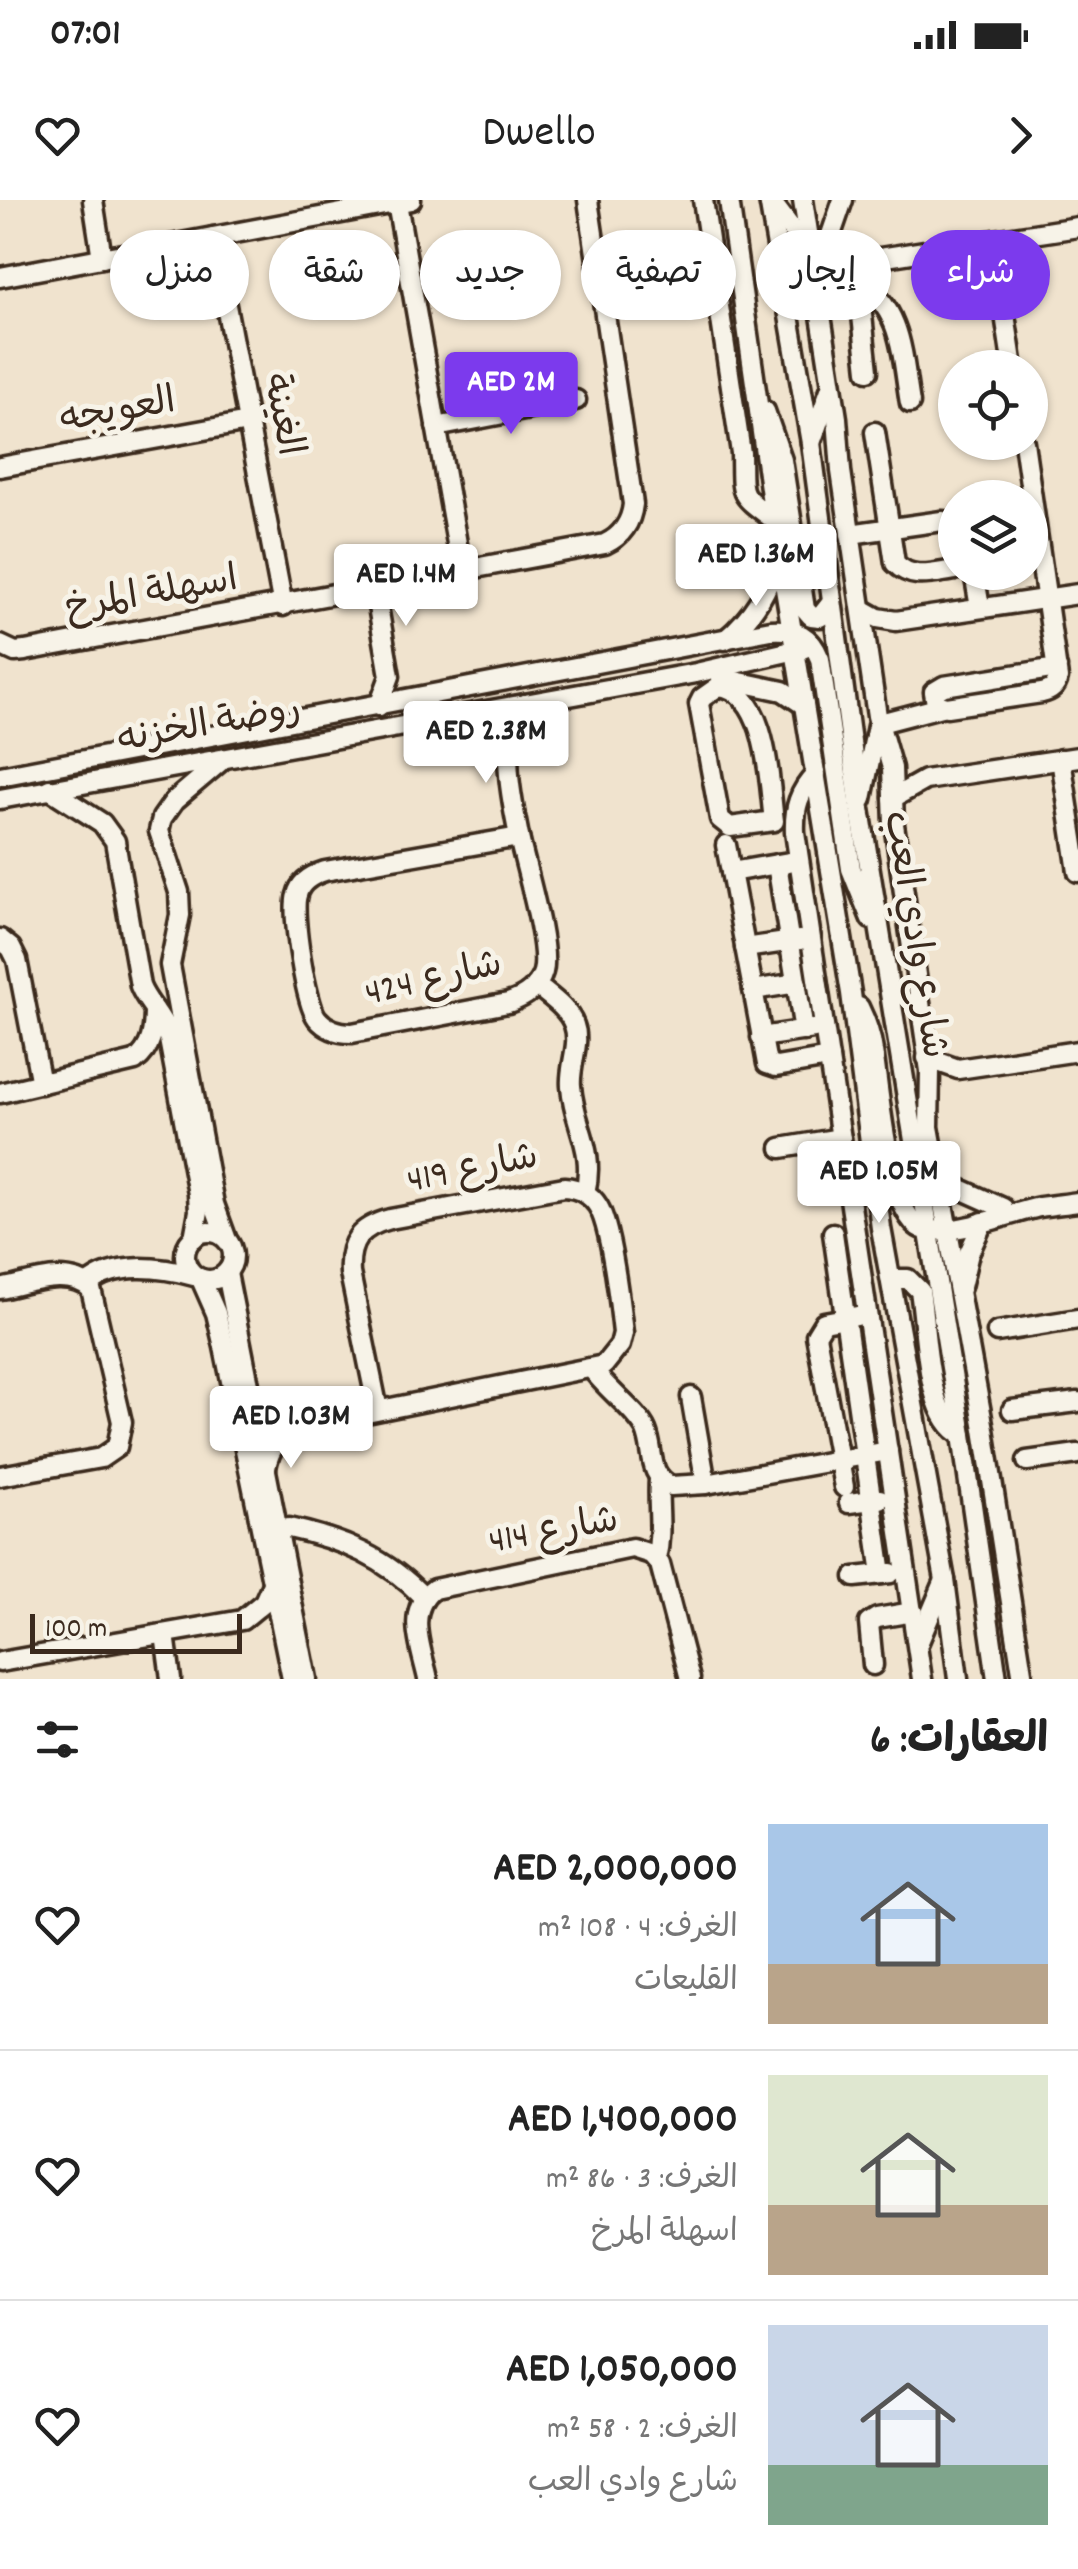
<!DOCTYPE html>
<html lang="ar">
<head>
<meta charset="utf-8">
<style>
	:root { --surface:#fff; --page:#f6f6f6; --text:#222; --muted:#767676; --line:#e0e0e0; --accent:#7c3aed }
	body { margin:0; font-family:Dekko,"Playpen Sans Arabic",sans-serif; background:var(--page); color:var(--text); direction:rtl; height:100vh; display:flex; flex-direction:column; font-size:38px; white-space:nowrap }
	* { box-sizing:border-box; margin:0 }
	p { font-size:32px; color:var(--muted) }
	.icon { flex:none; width:55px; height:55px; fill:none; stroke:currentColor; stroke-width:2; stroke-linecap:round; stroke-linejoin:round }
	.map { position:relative; height:1479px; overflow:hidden; direction:ltr }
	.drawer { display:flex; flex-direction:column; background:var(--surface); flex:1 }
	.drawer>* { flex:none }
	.hud { position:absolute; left:30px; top:30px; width:1020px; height:90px; direction:rtl; display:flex; gap:20px }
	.buttons { position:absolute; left:938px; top:150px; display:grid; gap:20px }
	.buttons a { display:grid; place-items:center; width:110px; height:110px; border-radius:50%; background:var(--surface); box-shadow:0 2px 8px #0004; font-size:50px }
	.scale { position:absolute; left:30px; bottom:25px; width:212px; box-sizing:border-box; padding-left:10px; border:5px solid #3b2a1e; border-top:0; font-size:28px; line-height:35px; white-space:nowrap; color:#3b2a1e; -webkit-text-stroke:8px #f7f3e8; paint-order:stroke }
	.price { position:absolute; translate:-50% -85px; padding:0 22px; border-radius:10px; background:#fff; color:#222; font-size:32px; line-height:65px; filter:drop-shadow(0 2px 5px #0008) }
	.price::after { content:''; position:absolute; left:50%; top:60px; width:30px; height:22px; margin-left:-15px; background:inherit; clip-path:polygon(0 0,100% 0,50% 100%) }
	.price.on { background:var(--accent); color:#fff }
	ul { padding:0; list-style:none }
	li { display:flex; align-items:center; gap:30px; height:250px; padding:0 30px }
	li+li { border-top:2px solid var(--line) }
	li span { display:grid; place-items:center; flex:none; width:280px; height:200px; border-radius:0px; color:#555 }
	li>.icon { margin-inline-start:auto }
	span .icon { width:120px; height:120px; fill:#fffc; stroke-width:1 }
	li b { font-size:42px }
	h2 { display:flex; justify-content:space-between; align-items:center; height:120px; padding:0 30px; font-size:42px }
	.chip { padding:0 35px; border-radius:45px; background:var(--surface); box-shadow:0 2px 8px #0004; font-size:35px; line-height:90px }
	.chip.on { background:var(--accent); color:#fff }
	.status { display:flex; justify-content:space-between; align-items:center; height:70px; padding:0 50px; background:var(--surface); direction:ltr }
	.status svg { height:28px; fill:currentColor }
	header { display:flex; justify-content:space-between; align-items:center; height:130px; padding:0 30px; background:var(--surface); font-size:45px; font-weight:600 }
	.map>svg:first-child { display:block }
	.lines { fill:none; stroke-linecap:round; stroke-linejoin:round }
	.minor-casing { stroke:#3b2a1e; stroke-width:25 }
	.minor { stroke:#f7f3e8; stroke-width:18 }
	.labels { text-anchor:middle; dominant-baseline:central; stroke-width:10; stroke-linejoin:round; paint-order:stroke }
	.street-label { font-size:38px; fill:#3b2a1e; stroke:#f7f3e8 }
</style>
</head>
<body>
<div class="status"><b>07:01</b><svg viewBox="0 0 49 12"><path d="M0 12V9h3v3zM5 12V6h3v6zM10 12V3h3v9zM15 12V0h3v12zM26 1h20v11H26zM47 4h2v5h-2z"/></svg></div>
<header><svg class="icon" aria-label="forward" viewBox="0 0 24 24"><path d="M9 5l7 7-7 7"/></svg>Dwello<svg class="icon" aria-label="heart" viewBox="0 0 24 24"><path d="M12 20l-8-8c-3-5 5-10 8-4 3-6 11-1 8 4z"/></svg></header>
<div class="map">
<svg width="1078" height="1479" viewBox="0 0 1078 1479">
	<rect width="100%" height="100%" fill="#f0e3ce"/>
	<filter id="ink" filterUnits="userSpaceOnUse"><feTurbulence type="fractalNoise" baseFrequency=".01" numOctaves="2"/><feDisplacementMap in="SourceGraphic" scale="20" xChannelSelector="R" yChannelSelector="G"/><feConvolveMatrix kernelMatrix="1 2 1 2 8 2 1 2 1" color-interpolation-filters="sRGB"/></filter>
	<g filter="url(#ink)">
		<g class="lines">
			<defs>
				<g id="minor">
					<path d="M93,0L102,58"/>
					<path d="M703,0L741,253C742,298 737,292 774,320"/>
					<path d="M729,0L779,352L851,793L881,1028L945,1380L958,1479"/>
					<path d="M769,0L811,243L860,609L962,1235L997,1479"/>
					<path d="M803,0L837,218L841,271L877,516L892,568L894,624L930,871L929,927L984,1229L1023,1479"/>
					<path d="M397,3L462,372"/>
					<path d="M773,4L810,53L835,65L1078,27"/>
					<path d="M213,37L283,406"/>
					<path d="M994,41L1013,168"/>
					<path d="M822,61L843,0"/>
					<path d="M0,77L411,0"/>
					<path d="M858,78L868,171"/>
					<path d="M858,82C903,107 902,157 910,203"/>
					<path d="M765,211L782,260L805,409L811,416L820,417L831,403"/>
					<path d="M436,227L576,200"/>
					<path d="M875,232L895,363C912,381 933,373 955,370"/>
					<path d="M1024,242L1058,478C1056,487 1051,491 1042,493L947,507L936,504L934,492L944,486L1057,468"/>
					<path d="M811,243L831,187"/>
					<path d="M0,267L248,222"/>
					<path d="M850,334L942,321L955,322"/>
					<path d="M974,372L980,408"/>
					<path d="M375,389L390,476L379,506"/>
					<path d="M862,409L878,418L896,421L1078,394"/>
					<path d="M725,440C751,418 769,392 777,358"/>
					<path d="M0,445L15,452L25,451L605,344C622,336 631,323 633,304L588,0"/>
					<path d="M721,478L783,491L804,505"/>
					<path d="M719,486C768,491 769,584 774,621L730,627L720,619L699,504L702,498Z"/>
					<path d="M880,523L941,507"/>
					<path d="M1061,559L1078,672"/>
					<path d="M220,562L174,601L162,618L159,631L179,692L180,715L170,765L214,1004L227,1040"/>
					<path d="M816,574C799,591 794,608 795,632L922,1479"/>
					<path d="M0,576L771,430C796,428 811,436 820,459L851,669L871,719"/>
					<path d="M49,589L102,623L115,641L140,786C147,804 162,815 168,834L198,994L199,1011L194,1038"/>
					<path d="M893,598L925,580L1078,557"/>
					<path d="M0,599L696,473L805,448"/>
					<path d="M862,599L877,526"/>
					<path d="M519,637C525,666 550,747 543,772C538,789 524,798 508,803L352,833C339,833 326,829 317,818C306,804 291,713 297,695C300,682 312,675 325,671Z"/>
					<path d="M519,637C511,592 497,545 525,504"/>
					<path d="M726,645L767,864L776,867L829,858"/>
					<path d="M777,664L804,831"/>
					<path d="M731,672L789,662"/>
					<path d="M0,739L11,748L17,760L41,884"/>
					<path d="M745,748L800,740"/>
					<path d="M536,785C549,796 568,808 574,825C581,844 569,866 571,886C574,927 596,949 585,993"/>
					<path d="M753,790L797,783"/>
					<path d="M859,807C866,821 871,836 873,851C879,884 888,1025 926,1030C961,1034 1006,1014 1040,1007C1052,1005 1065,1004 1078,1002"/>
					<path d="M761,837L814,829"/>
					<path d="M927,858L958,869L1078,851"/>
					<path d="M0,893L135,861C152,848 154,830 154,809"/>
					<path d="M781,948L841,938"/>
					<path d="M938,979L1003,1008"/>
					<circle cx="209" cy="1056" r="24"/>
					<path d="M833,1033L882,1374"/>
					<path d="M227,1073L307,1479"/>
					<path d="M201,1079L216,1113L224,1147L292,1479"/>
					<path d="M891,1079H908L920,1091C927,1130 925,1217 962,1235"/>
					<path d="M87,1085C114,1061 161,1067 194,1076"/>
					<path d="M961,1087L969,1053L983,1022"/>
					<path d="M0,1089C28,1084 68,1067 91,1089L122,1222L117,1247L101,1258L0,1276"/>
					<path d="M997,1132L1078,1119"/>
					<path d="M593,1170C607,1190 638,1212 646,1230C655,1252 647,1274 671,1286L706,1284L888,1251"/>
					<path d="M691,1197L706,1284"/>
					<path d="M256,1210L276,1219L308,1224"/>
					<path d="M1012,1210L1078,1202"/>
					<path d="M1027,1261L1078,1254"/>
					<path d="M266,1268C270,1245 281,1235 302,1226L604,1165L620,1145L623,1133C620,1106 611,1027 598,1006C590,993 578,988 564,987L390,1019C360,1027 348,1041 350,1073L378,1210"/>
					<path d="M844,1287L816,1135L824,1122L857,1116"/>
					<path d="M849,1303L880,1299"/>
					<path d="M289,1328C341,1339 387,1358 424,1398"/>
					<path d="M656,1359C663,1331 657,1307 659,1279"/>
					<path d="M855,1377L891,1373"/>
					<path d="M165,1434L171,1479"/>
					<path d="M918,1444L945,1380"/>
					<path d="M0,1462L242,1420L264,1402L272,1384"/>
					<path d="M873,1465L869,1423L877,1418L913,1412"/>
					<path d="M428,1479C422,1450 404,1410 434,1389L632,1348L651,1354L660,1364L690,1479"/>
				</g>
			</defs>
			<use href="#minor" class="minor-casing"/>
			<use href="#minor" class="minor"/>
		</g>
	</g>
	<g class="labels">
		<g class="street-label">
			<text transform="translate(118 213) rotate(-10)">العويجه</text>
			<text transform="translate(280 215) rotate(79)">الغينة</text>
			<text transform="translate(152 396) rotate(-10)">اسهلة المرخ</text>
			<text transform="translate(209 527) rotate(-10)">روضة الخزنه</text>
			<text transform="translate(913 735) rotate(81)">شارع وادي العب</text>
			<text transform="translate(434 781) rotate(-13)">شارع 424</text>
			<text transform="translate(473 971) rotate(-11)">شارع 419</text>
			<text transform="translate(554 1333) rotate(-10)">شارع 414</text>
		</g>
	</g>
</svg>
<div class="buttons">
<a><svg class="icon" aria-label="locate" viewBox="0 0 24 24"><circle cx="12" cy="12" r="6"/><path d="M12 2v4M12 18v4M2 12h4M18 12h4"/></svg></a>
<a><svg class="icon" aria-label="layers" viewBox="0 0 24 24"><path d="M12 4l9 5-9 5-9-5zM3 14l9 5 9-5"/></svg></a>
</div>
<div class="scale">100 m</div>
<b class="price on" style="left:511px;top:237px">AED 2M</b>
<b class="price" style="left:756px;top:409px">AED 1.36M</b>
<b class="price" style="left:406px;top:429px">AED 1.4M</b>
<b class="price" style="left:486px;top:586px">AED 2.38M</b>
<b class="price" style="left:879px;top:1026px">AED 1.05M</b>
<b class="price" style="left:291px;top:1271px">AED 1.03M</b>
<div class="hud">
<a class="chip on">شراء</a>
<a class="chip">إيجار</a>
<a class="chip">تصفية</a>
<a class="chip">جديد</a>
<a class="chip">شقة</a>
<a class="chip">منزل</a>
</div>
</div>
<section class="drawer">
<h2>العقارات: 6<svg class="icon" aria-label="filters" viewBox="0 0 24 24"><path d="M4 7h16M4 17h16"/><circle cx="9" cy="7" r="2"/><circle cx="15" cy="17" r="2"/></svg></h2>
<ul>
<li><span style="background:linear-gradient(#a9c7e8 70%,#b9a48a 0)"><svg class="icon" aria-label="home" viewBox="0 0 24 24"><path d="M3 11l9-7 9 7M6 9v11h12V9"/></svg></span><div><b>AED 2,000,000</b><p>الغرف: 4 · 108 m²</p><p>القليعات</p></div><svg class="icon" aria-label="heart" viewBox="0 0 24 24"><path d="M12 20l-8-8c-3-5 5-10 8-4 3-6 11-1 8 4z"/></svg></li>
<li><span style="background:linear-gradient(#dfe7d0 65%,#b9a48a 0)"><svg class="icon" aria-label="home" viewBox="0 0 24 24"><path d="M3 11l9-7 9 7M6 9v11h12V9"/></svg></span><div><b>AED 1,400,000</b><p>الغرف: 3 · 86 m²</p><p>اسهلة المرخ</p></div><svg class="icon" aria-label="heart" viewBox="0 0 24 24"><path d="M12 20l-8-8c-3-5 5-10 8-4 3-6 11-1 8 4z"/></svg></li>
<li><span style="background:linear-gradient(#c9d6e8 70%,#7fa58c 0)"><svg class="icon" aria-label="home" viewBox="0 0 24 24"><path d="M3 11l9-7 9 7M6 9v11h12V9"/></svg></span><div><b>AED 1,050,000</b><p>الغرف: 2 · 58 m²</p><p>شارع وادي العب</p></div><svg class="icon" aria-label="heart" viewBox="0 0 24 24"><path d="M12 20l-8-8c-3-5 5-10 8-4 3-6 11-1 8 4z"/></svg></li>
</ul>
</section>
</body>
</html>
